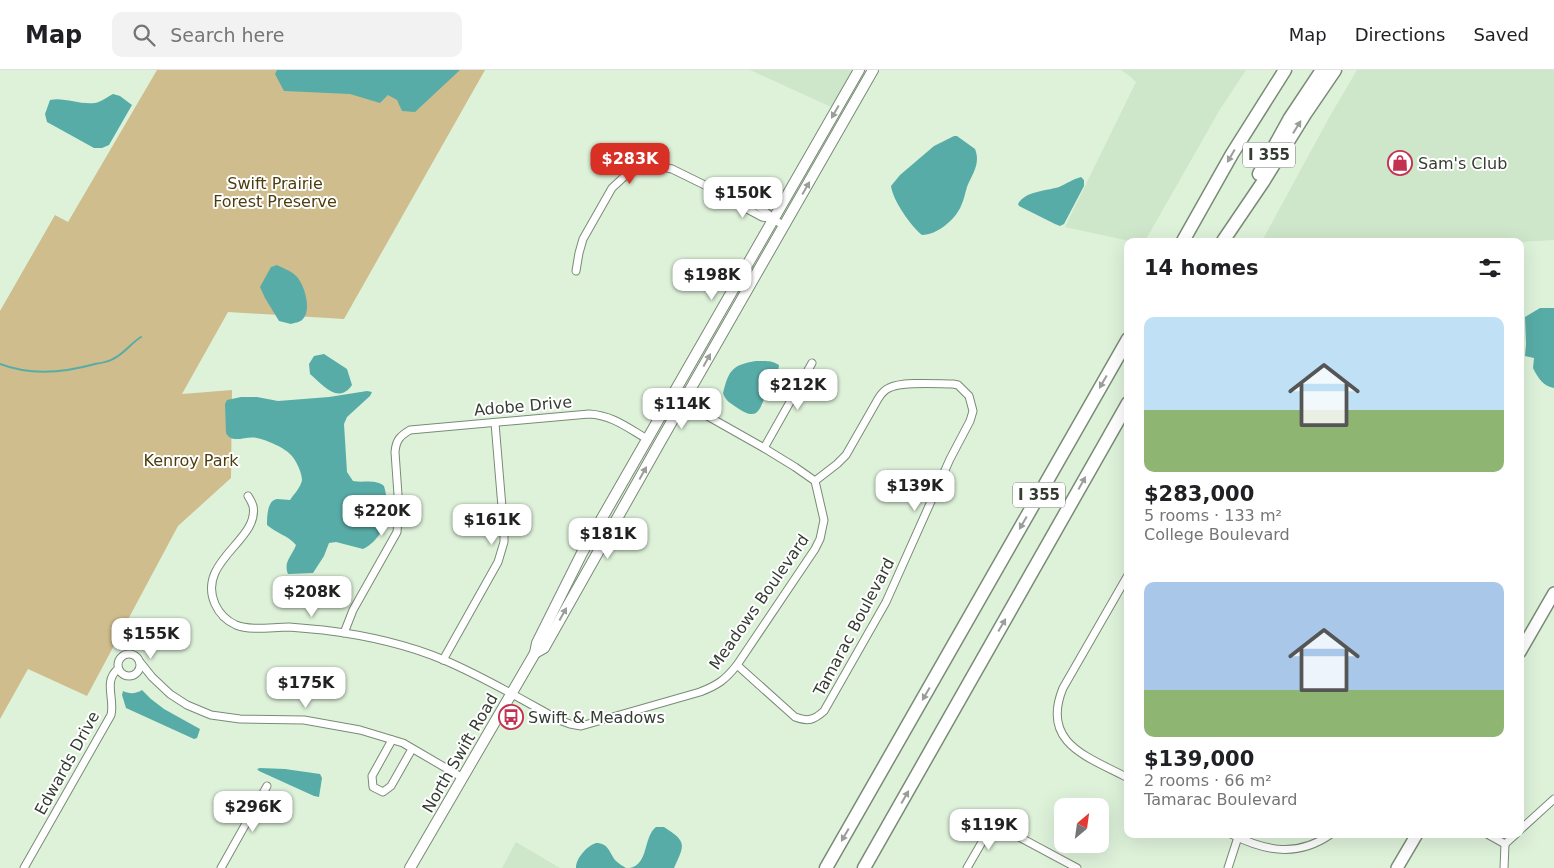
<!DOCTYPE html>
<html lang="en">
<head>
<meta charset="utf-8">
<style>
	:root { --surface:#fff; --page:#f2f2f2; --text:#202124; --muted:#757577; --line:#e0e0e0; --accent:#d93025 }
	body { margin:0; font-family:"DejaVu Sans",sans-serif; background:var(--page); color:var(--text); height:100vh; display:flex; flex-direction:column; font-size:19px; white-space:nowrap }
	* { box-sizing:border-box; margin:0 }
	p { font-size:16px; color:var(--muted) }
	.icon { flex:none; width:28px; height:28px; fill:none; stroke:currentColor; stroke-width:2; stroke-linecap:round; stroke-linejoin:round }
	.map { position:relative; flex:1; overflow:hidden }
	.sheet { position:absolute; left:1124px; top:168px; width:400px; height:600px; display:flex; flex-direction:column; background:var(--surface); border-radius:10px; box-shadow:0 5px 20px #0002 }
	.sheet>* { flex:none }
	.needle { width:32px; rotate:29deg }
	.tools { position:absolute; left:1054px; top:728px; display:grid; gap:10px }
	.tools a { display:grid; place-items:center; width:55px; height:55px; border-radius:10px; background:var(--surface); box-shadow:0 5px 20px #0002; font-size:25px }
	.price { position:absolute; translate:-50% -42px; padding:0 11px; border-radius:10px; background:#fff; color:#222; font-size:16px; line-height:32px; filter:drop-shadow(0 1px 2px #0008) }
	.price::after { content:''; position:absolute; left:50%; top:30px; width:15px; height:11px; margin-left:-8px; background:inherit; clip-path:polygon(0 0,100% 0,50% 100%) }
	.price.selected { background:var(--accent); color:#fff }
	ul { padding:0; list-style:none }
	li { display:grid; align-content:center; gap:10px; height:265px; padding:0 20px }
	li span { display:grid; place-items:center; height:155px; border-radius:10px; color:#555 }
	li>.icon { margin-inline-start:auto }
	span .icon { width:90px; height:90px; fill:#fffc; stroke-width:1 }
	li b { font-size:21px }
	h2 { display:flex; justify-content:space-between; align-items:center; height:60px; padding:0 20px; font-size:21px }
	header { display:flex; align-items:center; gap:30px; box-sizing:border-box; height:70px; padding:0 25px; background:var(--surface); border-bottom:1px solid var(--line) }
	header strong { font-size:24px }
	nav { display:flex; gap:28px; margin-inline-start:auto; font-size:18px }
	.search { width:350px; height:45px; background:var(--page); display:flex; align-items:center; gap:12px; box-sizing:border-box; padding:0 18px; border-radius:10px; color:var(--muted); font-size:19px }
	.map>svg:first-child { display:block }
	.built { fill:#cee6c9 }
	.green { fill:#cfbd8d }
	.water { fill:#58aca7 }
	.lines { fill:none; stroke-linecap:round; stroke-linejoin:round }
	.stream { stroke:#58aca7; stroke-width:2 }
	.street-casing { stroke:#798b76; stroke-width:9 }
	.secondary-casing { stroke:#798b76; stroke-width:12 }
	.primary-casing { stroke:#798b76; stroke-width:14 }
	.highway-casing { stroke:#798b76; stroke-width:15 }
	.street { stroke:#fff; stroke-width:7 }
	.secondary { stroke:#fff; stroke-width:10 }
	.primary { stroke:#fff; stroke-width:11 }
	.highway { stroke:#fff; stroke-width:12 }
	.oneway { fill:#9a9e99 }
	.labels { text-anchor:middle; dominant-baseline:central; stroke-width:4; stroke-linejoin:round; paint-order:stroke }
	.shield { fill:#fff; stroke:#727770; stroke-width:1 }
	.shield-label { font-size:15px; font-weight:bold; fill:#353d33 }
	.poi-label { font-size:16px; fill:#353d33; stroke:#fff; text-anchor:start }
	.park-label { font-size:16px; fill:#4d3d0d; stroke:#fff }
	.street-label { font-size:16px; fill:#353d33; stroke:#fff }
</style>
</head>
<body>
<header>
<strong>Map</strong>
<div class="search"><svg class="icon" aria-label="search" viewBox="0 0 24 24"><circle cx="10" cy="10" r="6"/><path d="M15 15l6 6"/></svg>Search here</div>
<nav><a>Map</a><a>Directions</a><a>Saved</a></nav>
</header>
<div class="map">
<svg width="1554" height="798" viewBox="0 0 1554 798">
	<rect width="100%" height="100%" fill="#def2da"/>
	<g class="built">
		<path d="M750,0H863L840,41Z"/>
		<path d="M1121,0H1246L1219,41L1145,171H1129L1065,157L1136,12L1131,7Z"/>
		<path d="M1357,0H1554V170L1520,172L1262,171L1330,46Z"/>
		<path d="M516,772L560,798H502Z"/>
	</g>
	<path class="green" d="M157,0H485L344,249L228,242L182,324L232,320L231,408L178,456L87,626L28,599L0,649V241L55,145L68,152Z"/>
	<g class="water">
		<path d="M277,0H460L415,42L402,41L397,30L388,25L380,33L350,24L284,21L275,4Z"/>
		<path d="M113,24L120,26L132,35L109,75L102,78H94L47,52L45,44L50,30C64,27 80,35 95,33C101,32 107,27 113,24Z"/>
		<path d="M954,66H957L975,79C981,94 972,104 967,117C965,123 964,130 961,136C955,150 937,165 922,165C911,156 893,131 891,116L900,105L934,76Z"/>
		<path d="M1081,107L1084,110V116L1064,154L1060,156L1055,154L1019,136L1018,134C1025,121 1046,121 1059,117C1066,114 1073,109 1081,107Z"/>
		<path d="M277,195C283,198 291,201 295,205C304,212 313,241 302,250C300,252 294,253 291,254L279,251L265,228L260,217L271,197Z"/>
		<path d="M1540,238H1554V318C1543,316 1538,308 1533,298L1534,288L1525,286L1526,274L1525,247Z"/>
		<path d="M324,284L347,299L352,315C338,335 323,315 310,304L309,294L314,286Z"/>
		<path d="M756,291C765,291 772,290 779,295C778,306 771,314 766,324C759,341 758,352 736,337C730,333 725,330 723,323C729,300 732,295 756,291Z"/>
		<path d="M367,321L372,322L370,326L347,347L344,354L347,402L353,411C364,413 375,409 384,416C391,439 386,468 363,479L336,472L329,473L324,486L313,503L288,504C283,492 292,486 296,475C289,466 276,463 267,455C267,448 267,430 277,429C281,429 286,430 290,430C294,424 301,417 302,410C302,403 296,390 291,385C285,378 267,370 257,368C246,365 232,375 226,363L225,334L227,330L241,327H257L278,331L329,327Z"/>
		<path d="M142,620L151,629L164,639L200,659L197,668L194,669L126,638L122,625L123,621C129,624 136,624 142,620Z"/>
		<path d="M260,698L285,699L320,704L322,708L319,727L314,726L259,701L257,699Z"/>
		<path d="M656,757H664C687,772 685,774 674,798H630C649,794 643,767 656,757Z"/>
		<path d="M596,773C609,773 609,783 616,791C619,794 623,796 626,798H576C576,788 587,776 596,773Z"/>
	</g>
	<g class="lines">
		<path class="stream" d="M0,294C31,306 63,303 95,294C101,293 108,292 113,289C124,284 131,273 141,267"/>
		<defs>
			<g id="street">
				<path d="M725,125C739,124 764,138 773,149"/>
				<path d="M576,201L579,183L583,169L612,118L626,105L645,96H659L672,99L725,125L734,132L762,147L773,149L783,155"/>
				<path d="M764,378L812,293"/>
				<path d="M248,426C250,429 252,433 253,436C260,470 196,491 215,534C219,543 227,551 236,555C251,561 272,557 289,557C300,558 312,559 323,560C364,565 406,574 444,590C484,607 521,629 559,650L570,654L581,656L700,622C718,615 725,610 737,595L815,479L820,469L824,450L815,411L795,397L764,378L672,326"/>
				<path d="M1128,505L1063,618C1040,674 1089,687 1128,708"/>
				<path d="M344,563L353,540L397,462L399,439L395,382C396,370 400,366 410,360L589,344C612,345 628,358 647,369"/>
				<circle cx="129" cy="595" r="11"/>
				<path d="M443,590L498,492L504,472V461L495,353"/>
				<path d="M140,592L152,607L170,624L187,635L211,645L240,649L304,650L360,660L403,673L463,708"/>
				<path d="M737,595L795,647C808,652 814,650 824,641L886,532L950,389L970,351L973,341L969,326L958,315L953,314C938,314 902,311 889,318C884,320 881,324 878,329L846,385L837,394L815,411"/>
				<path d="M392,670L372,706L373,717L383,722L391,716L412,679"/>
				<path d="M1520,760L1554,729"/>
				<path d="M1231,764C1265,781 1297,788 1331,764"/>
				<path d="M1487,764L1505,774L1504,798"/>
				<path d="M1505,774L1516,764"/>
				<path d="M24,798L111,645C115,629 103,611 118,599"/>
				<path d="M221,798L267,716"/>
				<path d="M967,798L993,753L1077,798"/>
				<path d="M1228,798L1239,764"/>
			</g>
			<g id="secondary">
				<path d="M535,583L544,578L659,374L873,0"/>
				<path d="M410,798L535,583L537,573L582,483L859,0"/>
			</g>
			<g id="primary">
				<path d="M1520,582L1554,523"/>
				<path d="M1397,798L1417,764"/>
			</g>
			<g id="highway">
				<path d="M1259,104L1290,48L1322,0"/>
				<path d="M1183,171L1232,84L1285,0"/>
				<path d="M1223,171L1263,112L1305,44L1335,0"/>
				<path d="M826,798L1128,269"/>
				<path d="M864,798L1128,333"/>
			</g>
		</defs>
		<use href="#street" class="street-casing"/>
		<use href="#secondary" class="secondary-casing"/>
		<use href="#primary" class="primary-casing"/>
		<use href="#highway" class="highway-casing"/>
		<use href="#street" class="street"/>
		<use href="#secondary" class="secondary"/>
		<use href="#primary" class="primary"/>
		<use href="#highway" class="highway"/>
	</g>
	<defs><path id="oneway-solid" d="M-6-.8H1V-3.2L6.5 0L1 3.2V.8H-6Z" transform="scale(1.25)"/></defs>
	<g class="oneway">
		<use href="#oneway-solid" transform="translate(835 42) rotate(120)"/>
		<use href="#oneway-solid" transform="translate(1297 57) rotate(-58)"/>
		<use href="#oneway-solid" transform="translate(1231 86) rotate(120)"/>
		<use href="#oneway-solid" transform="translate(806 118) rotate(-60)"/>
		<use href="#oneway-solid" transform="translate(707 290) rotate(-61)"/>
		<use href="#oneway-solid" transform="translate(1103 312) rotate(120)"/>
		<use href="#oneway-solid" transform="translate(643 403) rotate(-61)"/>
		<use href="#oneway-solid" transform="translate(1082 413) rotate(-61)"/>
		<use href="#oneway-solid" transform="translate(1023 453) rotate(120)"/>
		<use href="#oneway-solid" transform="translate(563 544) rotate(-61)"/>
		<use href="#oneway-solid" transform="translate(1002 555) rotate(-60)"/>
		<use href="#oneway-solid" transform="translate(926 624) rotate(120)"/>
		<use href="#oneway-solid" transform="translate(905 727) rotate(-60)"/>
		<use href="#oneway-solid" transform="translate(845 765) rotate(120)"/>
	</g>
	<defs>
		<symbol id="shop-ring" viewBox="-11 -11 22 22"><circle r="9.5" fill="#fff" stroke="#c33250" stroke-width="1.5"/><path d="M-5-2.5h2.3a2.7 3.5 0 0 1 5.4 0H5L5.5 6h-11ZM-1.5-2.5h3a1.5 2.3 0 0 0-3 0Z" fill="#c33250"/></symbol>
		<symbol id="bus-ring" viewBox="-11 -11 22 22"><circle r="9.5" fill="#fff" stroke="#c33250" stroke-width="1.5"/><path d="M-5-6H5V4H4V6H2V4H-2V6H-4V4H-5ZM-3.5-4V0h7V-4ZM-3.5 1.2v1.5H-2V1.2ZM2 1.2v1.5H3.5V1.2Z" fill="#c33250"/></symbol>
	</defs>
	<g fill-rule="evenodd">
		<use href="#shop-ring" x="1386" y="79" width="28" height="28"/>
		<use href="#bus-ring" x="497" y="633" width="28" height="28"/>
	</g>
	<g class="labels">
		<g class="shield">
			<rect x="1243" y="72.5" width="52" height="25" rx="4"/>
			<rect x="1013" y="412.5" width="52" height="25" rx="4"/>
		</g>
		<g class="shield-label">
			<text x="1269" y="85">I 355</text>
			<text x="1039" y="425">I 355</text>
		</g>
		<g class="poi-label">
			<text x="1418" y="93">Sam's Club</text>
			<text x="528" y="647">Swift &amp; Meadows</text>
		</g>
		<g class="park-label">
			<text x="275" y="113">Swift Prairie<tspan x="275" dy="18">Forest Preserve</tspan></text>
			<text x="191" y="390">Kenroy Park</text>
		</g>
		<g class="street-label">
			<text transform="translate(523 336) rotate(-5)">Adobe Drive</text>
			<text transform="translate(759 532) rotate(-55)">Meadows Boulevard</text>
			<text transform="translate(854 557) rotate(-62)">Tamarac Boulevard</text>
			<text transform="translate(460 683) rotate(-60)">North Swift Road</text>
			<text transform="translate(67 693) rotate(-61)">Edwards Drive</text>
		</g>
	</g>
</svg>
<div class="tools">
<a><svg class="needle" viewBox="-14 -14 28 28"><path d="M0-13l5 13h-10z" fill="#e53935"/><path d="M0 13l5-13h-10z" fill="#757577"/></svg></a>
</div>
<b class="price selected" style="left:630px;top:115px">$283K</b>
<b class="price" style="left:743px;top:149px">$150K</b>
<b class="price" style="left:712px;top:231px">$198K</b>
<b class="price" style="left:798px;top:341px">$212K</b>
<b class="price" style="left:682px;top:360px">$114K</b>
<b class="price" style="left:915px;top:442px">$139K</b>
<b class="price" style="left:382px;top:467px">$220K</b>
<b class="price" style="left:492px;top:476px">$161K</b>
<b class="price" style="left:608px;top:490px">$181K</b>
<b class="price" style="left:312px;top:548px">$208K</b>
<b class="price" style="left:151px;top:590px">$155K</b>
<b class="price" style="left:306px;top:639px">$175K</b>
<b class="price" style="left:253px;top:763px">$296K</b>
<b class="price" style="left:989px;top:781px">$119K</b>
<section class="sheet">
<h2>14 homes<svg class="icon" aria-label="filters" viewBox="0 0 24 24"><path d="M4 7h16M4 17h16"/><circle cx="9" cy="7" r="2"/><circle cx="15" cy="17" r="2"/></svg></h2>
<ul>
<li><span style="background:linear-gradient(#bfe0f5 60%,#8fb573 0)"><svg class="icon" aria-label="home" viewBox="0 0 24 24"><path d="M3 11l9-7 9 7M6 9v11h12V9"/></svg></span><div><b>$283,000</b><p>5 rooms · 133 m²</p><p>College Boulevard</p></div></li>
<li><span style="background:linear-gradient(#a9c7e8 70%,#8fb573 0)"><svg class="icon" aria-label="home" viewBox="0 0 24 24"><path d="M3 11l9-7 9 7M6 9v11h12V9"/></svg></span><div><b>$139,000</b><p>2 rooms · 66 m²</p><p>Tamarac Boulevard</p></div></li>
</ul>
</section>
</div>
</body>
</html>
